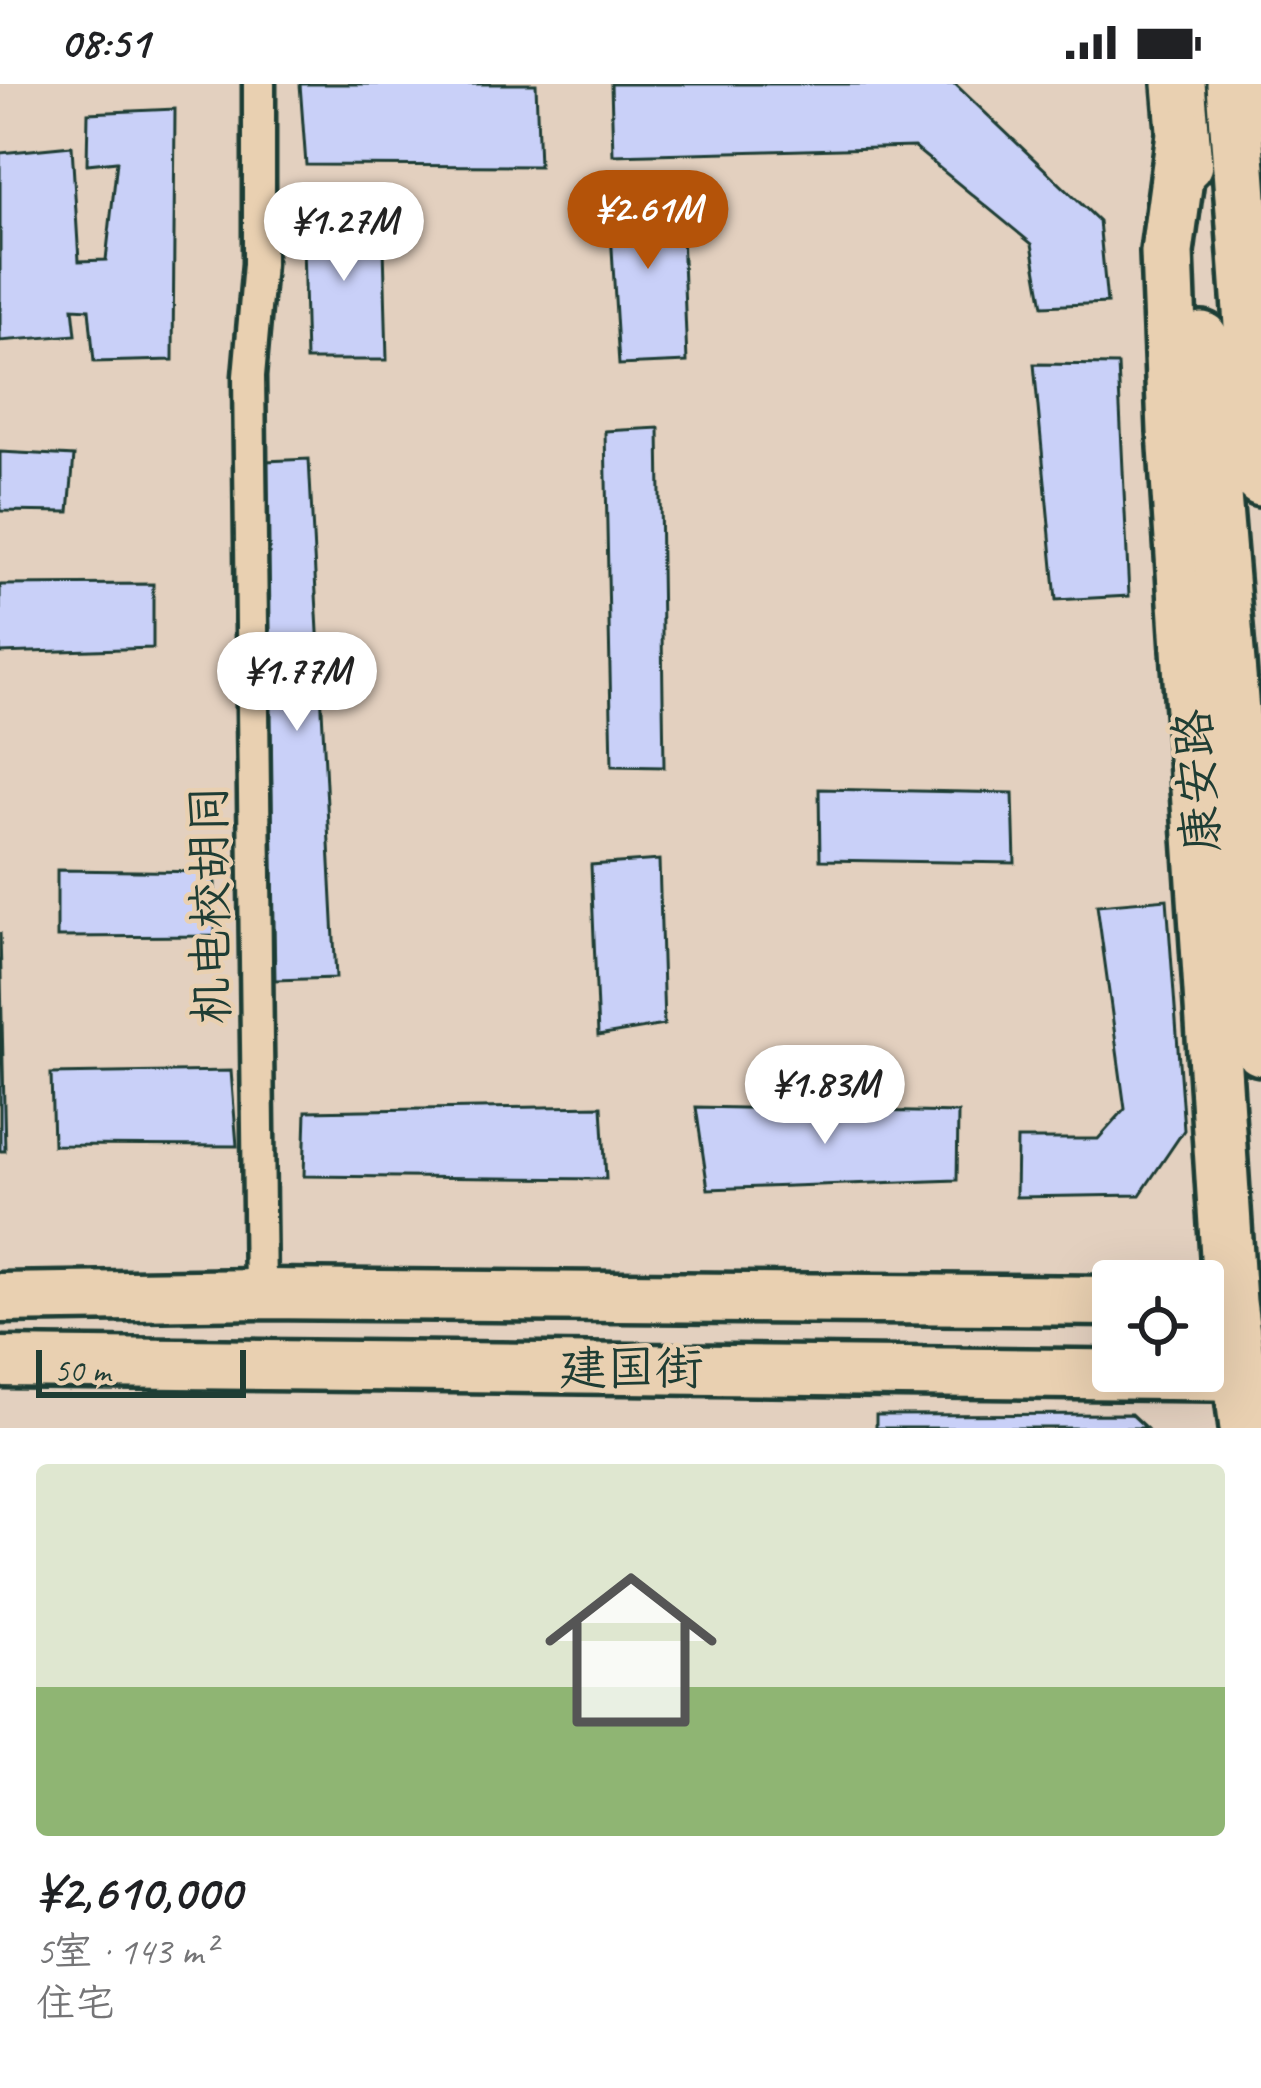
<!DOCTYPE html>
<html lang="zh">
<head>
<meta charset="utf-8">
<style>
	:root { --surface:#fff; --page:#f2f2f2; --text:#202124; --muted:#757577; --line:#e0e0e0; --accent:#b45309 }
	body { margin:0; font-family:Caveat,"LXGW WenKai TC",sans-serif; background:var(--page); color:var(--text); height:100vh; display:flex; flex-direction:column; font-size:45px; white-space:nowrap }
	* { box-sizing:border-box; margin:0 }
	p { font-size:39px; color:var(--muted) }
	.icon { flex:none; width:66px; height:66px; fill:none; stroke:currentColor; stroke-width:2; stroke-linecap:round; stroke-linejoin:round }
	.map { position:relative; height:1344px; overflow:hidden }
	.details { display:flex; flex-direction:column; background:var(--surface); flex:1 }
	.details>* { flex:none }
	.fabs { position:absolute; left:1092px; top:1176px; display:grid; gap:24px }
	.fabs a { display:grid; place-items:center; width:132px; height:132px; border-radius:12px; background:var(--surface); box-shadow:0 12px 48px #0002; font-size:60px }
	.scale { position:absolute; left:36px; bottom:30px; width:210px; box-sizing:border-box; padding-left:12px; border:6px solid #1f3d34; border-top:0; font-size:33px; line-height:42px; white-space:nowrap; color:#1f3d34; -webkit-text-stroke:9px #e9d0b1; paint-order:stroke }
	.price { position:absolute; translate:-50% -102px; padding:0 27px; border-radius:42px; background:#fff; color:#222; font-size:39px; line-height:78px; filter:drop-shadow(0 3px 6px #0008) }
	.price::after { content:''; position:absolute; left:50%; top:72px; width:36px; height:27px; margin-left:-18px; background:inherit; clip-path:polygon(0 0,100% 0,50% 100%) }
	.price.on { background:var(--accent); color:#fff }
	ul { padding:0; list-style:none }
	li { display:grid; align-content:center; gap:24px; height:636px; padding:0 36px }
	li+li { border-top:3px solid var(--line) }
	li span { display:grid; place-items:center; height:372px; border-radius:12px; color:#555 }
	li>.icon { margin-inline-start:auto }
	span .icon { width:216px; height:216px; fill:#fffc; stroke-width:1 }
	li b { font-size:51px }
	.status { display:flex; justify-content:space-between; align-items:center; height:84px; padding:0 60px; background:var(--surface); direction:ltr }
	.status svg { height:33px; fill:currentColor }
	.map>svg:first-child { display:block }
	.building { fill:#c9d0f8; stroke:#1f3d34; stroke-width:3 }
	.lines { fill:none; stroke-linecap:round; stroke-linejoin:round }
	.minor-casing { stroke:#1f3d34; stroke-width:39 }
	.primary-casing { stroke:#1f3d34; stroke-width:57 }
	.trunk-casing { stroke:#1f3d34; stroke-width:60 }
	.minor { stroke:#e9d0b1; stroke-width:30 }
	.primary { stroke:#e9d0b1; stroke-width:48 }
	.trunk { stroke:#e9d0b1; stroke-width:51 }
	.labels { text-anchor:middle; dominant-baseline:central; stroke-width:9; stroke-linejoin:round; paint-order:stroke }
	.street-label { font-size:48px; fill:#1f3d34; stroke:#e9d0b1 }
</style>
</head>
<body>
<div class="status"><b>08:51</b><svg viewBox="0 0 49 12"><path d="M0 12V9h3v3zM5 12V6h3v6zM10 12V3h3v9zM15 12V0h3v12zM26 1h20v11H26zM47 4h2v5h-2z"/></svg></div>
<div class="map">
<svg width="1261" height="1344" viewBox="0 0 1261 1344">
	<rect width="100%" height="100%" fill="#e3d0bf"/>
	<filter id="ink" filterUnits="userSpaceOnUse"><feTurbulence type="fractalNoise" baseFrequency=".00833" numOctaves="2"/><feDisplacementMap in="SourceGraphic" scale="24" xChannelSelector="R" yChannelSelector="G"/><feConvolveMatrix kernelMatrix="1 2 1 2 8 2 1 2 1" color-interpolation-filters="sRGB"/></filter>
	<g filter="url(#ink)">
		<g class="building">
			<path d="M300,0H536L539,82L306,81Z"/>
			<path d="M611,0H955L1099,137L1107,219L1043,222L1032,160L914,63L613,71Z"/>
			<path d="M175,25L173,276L94,278L89,225L73,224L76,251L0,257V69L72,62L79,177L106,176L117,77L87,80L88,29Z"/>
			<path d="M608,98H680L687,278L619,281Z"/>
			<path d="M302,121L383,125L387,276H306Z"/>
			<path d="M1034,280L1118,281L1129,512L1056,516Z"/>
			<path d="M659,344L664,683L612,682L605,347Z"/>
			<path d="M0,368L74,372L69,428L0,427Z"/>
			<path d="M309,375L336,894L275,896L266,377Z"/>
			<path d="M153,500V564L0,569V501Z"/>
			<path d="M819,705L1013,709L1015,779L820,776Z"/>
			<path d="M659,776L664,941L598,952L591,781Z"/>
			<path d="M57,786L215,788V852L57,853Z"/>
			<path d="M1167,815L1184,1046L1140,1111L1016,1113L1017,1055H1098L1125,1025L1097,821Z"/>
			<path d="M0,848L5,1067H0Z"/>
			<path d="M231,987L237,1062L53,1061L51,990Z"/>
			<path d="M602,1022L606,1095L304,1092L306,1027Z"/>
			<path d="M696,1023L958,1029L957,1096L708,1105Z"/>
			<path d="M1131,1330L1146,1344H876V1331Z"/>
		</g>
		<g class="lines">
			<defs>
				<path id="minor" d="M259,0V180L249,292L260,1210"/>
				<g id="primary">
					<path d="M0,1214L260,1210L1113,1217"/>
					<path d="M0,1278L1261,1292"/>
				</g>
				<g id="trunk">
					<path d="M1179,0L1186,80"/>
					<path d="M1233,0L1261,396"/>
					<path d="M1183,50L1167,168L1174,347L1230,1218L1246,1344"/>
					<path d="M1202,254L1261,965"/>
				</g>
			</defs>
			<use href="#minor" class="minor-casing"/>
			<use href="#primary" class="primary-casing"/>
			<use href="#trunk" class="trunk-casing"/>
			<use href="#minor" class="minor"/>
			<use href="#primary" class="primary"/>
			<use href="#trunk" class="trunk"/>
		</g>
	</g>
	<g class="labels">
		<g class="street-label">
			<text transform="translate(1197 697) rotate(-94)">康安路</text>
			<text transform="translate(210 821) rotate(-91)">机电校胡同</text>
			<text x="631" y="1284">建国街</text>
		</g>
	</g>
</svg>
<div class="fabs">
<a><svg class="icon" aria-label="locate" viewBox="0 0 24 24"><circle cx="12" cy="12" r="6"/><path d="M12 2v4M12 18v4M2 12h4M18 12h4"/></svg></a>
</div>
<div class="scale">50 m</div>
<b class="price on" style="left:648px;top:188px">¥2.61M</b>
<b class="price" style="left:344px;top:200px">¥1.27M</b>
<b class="price" style="left:297px;top:650px">¥1.77M</b>
<b class="price" style="left:825px;top:1063px">¥1.83M</b>
</div>
<section class="details">
<ul>
<li><span style="background:linear-gradient(#dfe7d0 60%,#8fb573 0)"><svg class="icon" aria-label="home" viewBox="0 0 24 24"><path d="M3 11l9-7 9 7M6 9v11h12V9"/></svg></span><div><b>¥2,610,000</b><p>5室 · 143 m²</p><p>住宅</p></div></li>
</ul>
</section>
</body>
</html>
